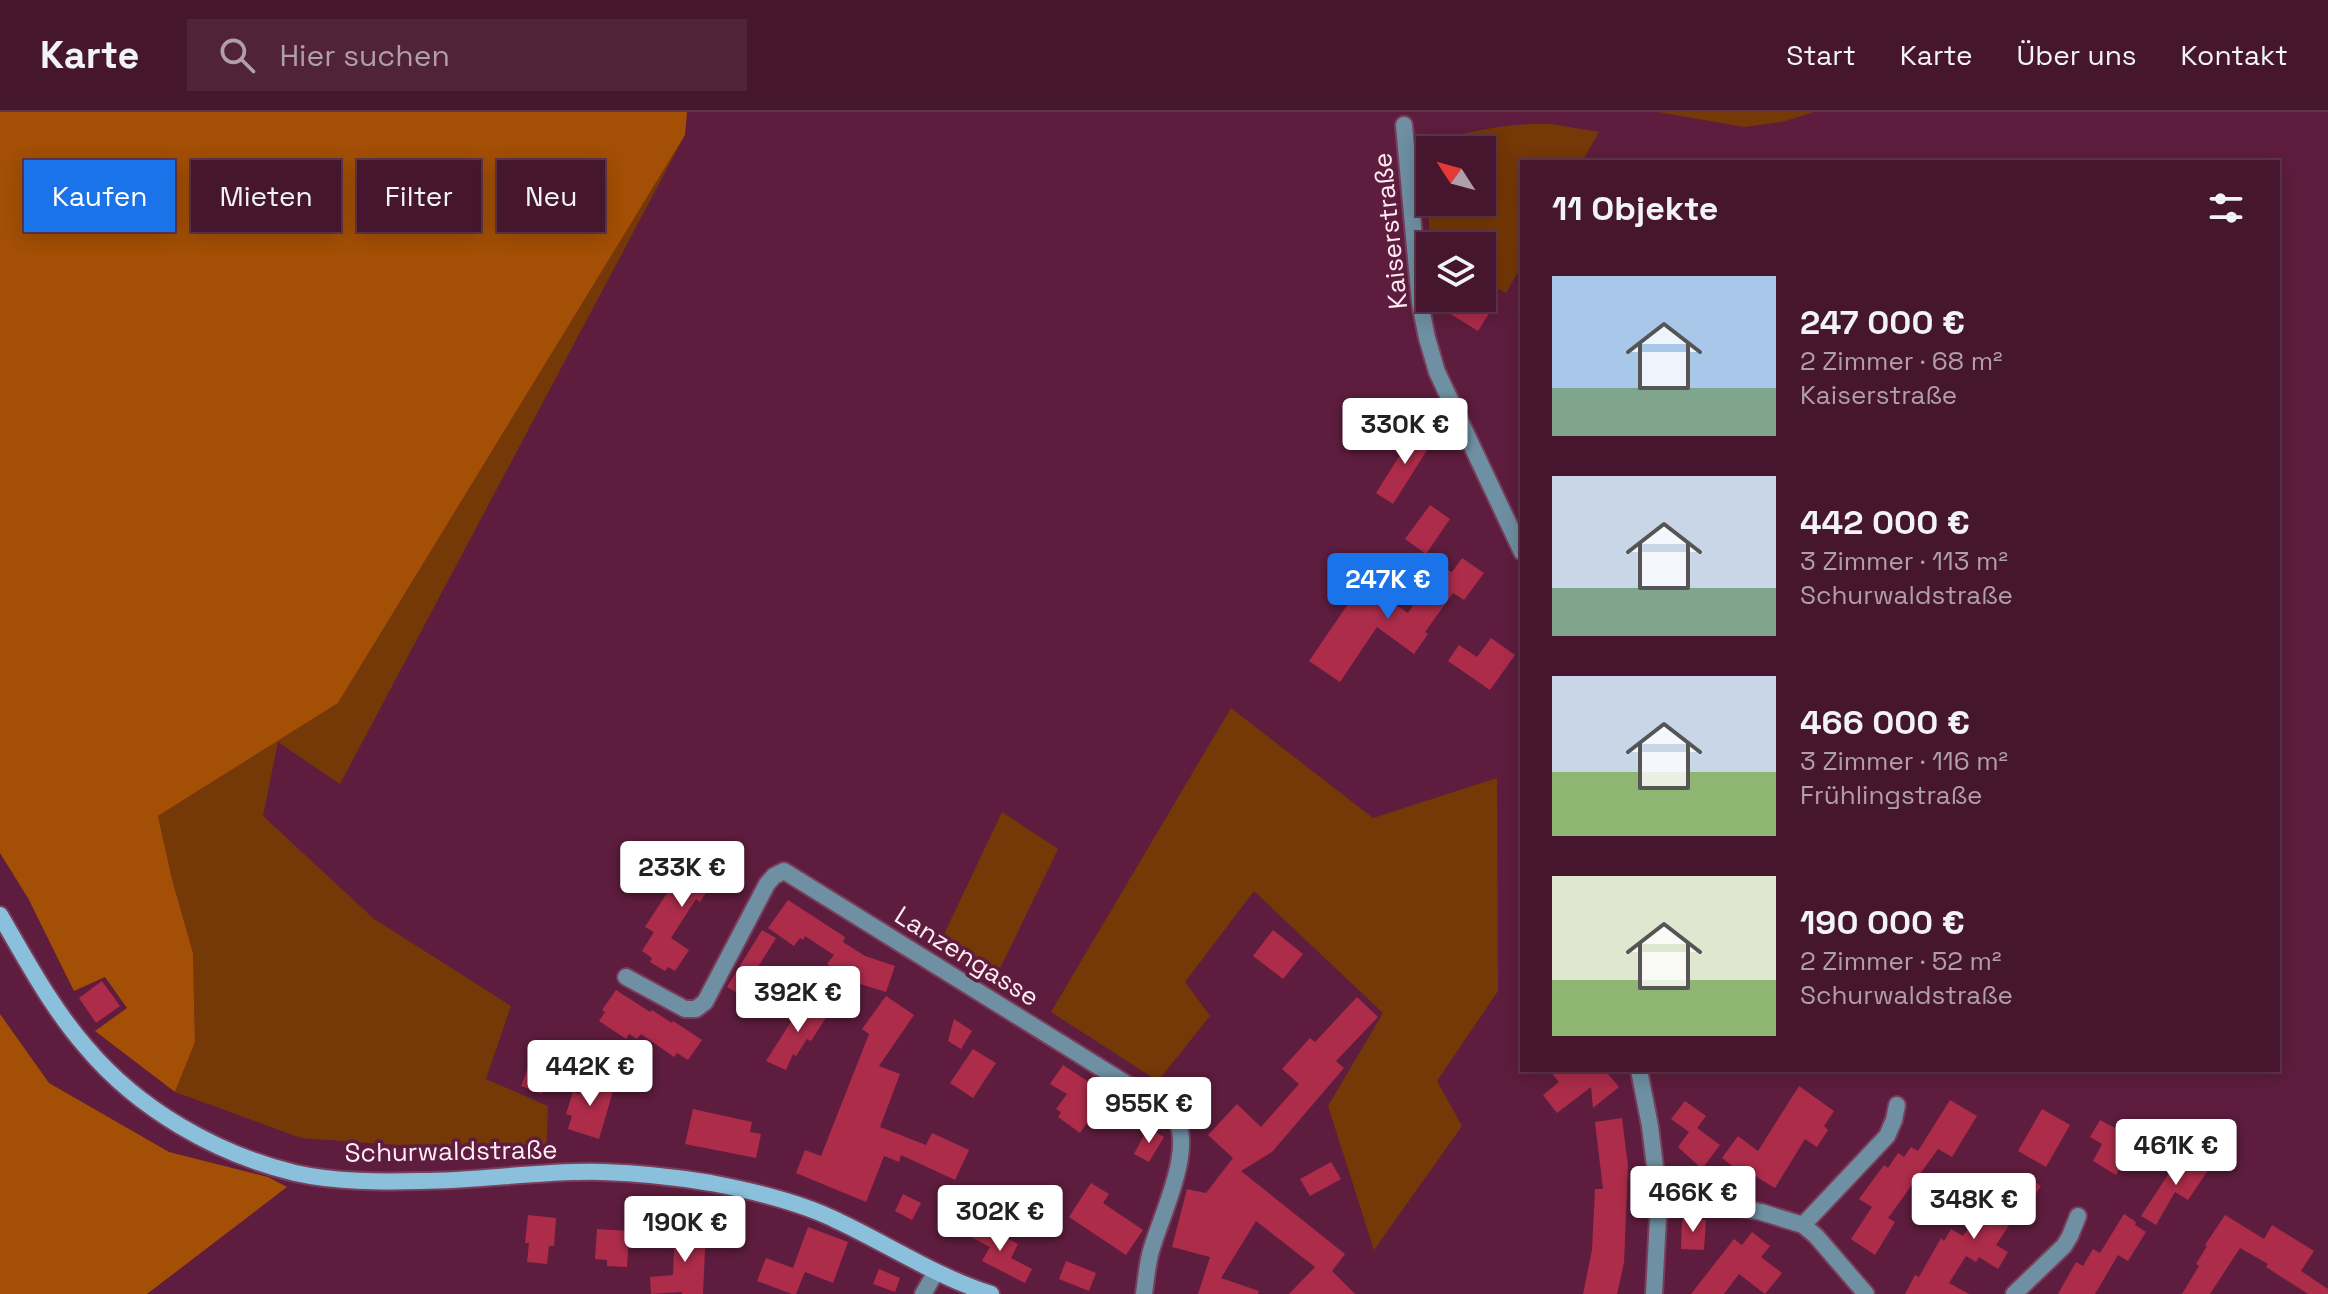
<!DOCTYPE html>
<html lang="de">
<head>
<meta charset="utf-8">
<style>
	:root { --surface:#46162e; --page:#50233a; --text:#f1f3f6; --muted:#b09faa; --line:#5e354a; --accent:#1a73e8 }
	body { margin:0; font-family:"Space Grotesk",sans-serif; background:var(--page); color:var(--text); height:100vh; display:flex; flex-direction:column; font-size:30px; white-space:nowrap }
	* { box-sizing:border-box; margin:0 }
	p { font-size:26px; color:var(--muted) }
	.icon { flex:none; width:44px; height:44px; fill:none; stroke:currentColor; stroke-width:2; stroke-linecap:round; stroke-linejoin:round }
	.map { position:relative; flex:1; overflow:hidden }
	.sheet { position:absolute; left:1520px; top:48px; width:760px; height:912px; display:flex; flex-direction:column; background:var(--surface); border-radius:0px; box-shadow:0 4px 20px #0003,0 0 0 2px var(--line) }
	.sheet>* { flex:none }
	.hud { position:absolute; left:24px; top:48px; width:760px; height:72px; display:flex; gap:16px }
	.needle { width:52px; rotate:306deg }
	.buttons { position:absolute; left:1416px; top:24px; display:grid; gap:16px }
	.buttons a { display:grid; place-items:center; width:80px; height:80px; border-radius:0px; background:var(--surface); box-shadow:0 4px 20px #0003,0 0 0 2px var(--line); font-size:40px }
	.price { position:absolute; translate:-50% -68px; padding:0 18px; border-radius:8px; background:#fff; color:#222; font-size:26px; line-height:52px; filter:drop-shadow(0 2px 4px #0008) }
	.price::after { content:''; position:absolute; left:50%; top:48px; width:24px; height:18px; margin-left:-12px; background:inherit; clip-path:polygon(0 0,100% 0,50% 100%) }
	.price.on { background:var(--accent); color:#fff }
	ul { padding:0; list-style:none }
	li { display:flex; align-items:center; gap:24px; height:200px; padding:0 32px }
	li span { display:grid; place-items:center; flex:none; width:224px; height:160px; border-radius:0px; color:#555 }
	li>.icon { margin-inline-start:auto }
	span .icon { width:96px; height:96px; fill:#fffc; stroke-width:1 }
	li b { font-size:34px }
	h2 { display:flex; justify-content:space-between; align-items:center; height:96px; padding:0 32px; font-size:34px }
	.chip { padding:0 28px; border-radius:0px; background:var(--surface); box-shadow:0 4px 20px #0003,0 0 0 2px var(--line); font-size:28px; line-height:72px }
	.chip.on { background:var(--accent); color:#fff }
	header { display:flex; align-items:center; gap:48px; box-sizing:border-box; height:112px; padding:0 40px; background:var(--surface); border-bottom:2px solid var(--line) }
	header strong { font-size:38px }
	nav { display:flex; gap:44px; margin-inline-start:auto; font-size:28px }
	.search { width:560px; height:72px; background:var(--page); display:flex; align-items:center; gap:20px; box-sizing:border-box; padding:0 28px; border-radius:0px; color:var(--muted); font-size:30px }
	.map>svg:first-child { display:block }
	.green { fill:#753807; fill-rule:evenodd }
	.forest { fill:#a34f05 }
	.building { fill:#ad2c4a }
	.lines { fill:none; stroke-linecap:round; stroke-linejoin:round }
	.minor-casing { stroke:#783e5b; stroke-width:20 }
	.secondary-casing { stroke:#783e5b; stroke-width:20 }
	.minor { stroke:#6e90a2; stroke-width:16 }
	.secondary { stroke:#8bc0dd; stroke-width:16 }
	.labels { text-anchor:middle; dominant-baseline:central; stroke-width:7; stroke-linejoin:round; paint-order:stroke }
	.street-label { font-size:26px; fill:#ffeef4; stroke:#5e1d3e }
</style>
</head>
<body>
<header>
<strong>Karte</strong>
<div class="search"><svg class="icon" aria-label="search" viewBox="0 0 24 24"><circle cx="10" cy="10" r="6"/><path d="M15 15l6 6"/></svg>Hier suchen</div>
<nav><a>Start</a><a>Karte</a><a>Über uns</a><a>Kontakt</a></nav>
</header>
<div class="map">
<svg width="2328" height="1182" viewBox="0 0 2328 1182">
	<rect width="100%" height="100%" fill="#5e1d3e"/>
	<g class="green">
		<path d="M1658,0H1814L1782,10L1744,15Z"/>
		<path d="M1529,12H1551L1599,20L1582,50H1522V153L1506,181L1491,173L1484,184L1482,183V134H1430L1425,32C1460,21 1493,14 1529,12ZM1430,38H1482V90H1430Z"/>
		<path d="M685,23L340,672L278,630L263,704L374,807L511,894L486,967L548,994L546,1044L301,1026L175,980L195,930L193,841L172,767L158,704L338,591Z"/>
		<path d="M1231,596L1373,706L1497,666L1498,879L1437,969L1462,1014L1374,1138L1328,994L1383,901L1254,779L1185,870L1210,904L1158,969L1051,900Z"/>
		<path d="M1002,700L1058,737L994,869L937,837Z"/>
	</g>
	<g class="forest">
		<path d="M0,0H687L685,23L338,591L158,704L172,767L193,841L195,930L175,980L95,919L127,896L105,865L74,879L28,786L0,741Z"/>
		<path d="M0,902L49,971L169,1040L268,1065L287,1075L147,1182H0Z"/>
	</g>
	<g class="building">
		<path d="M1458,186H1495L1491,193L1493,195L1478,219L1449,201Z"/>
		<path d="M1417,316L1434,327L1393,392L1376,381Z"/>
		<path d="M1430,393L1450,407L1426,442L1405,427Z"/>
		<path d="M1462,446L1484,461L1464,488L1453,481L1425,520L1428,522L1414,542L1377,515L1340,570L1309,549L1357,479L1365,485L1371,476L1408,501L1419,484L1426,489L1448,458L1452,460Z"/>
		<path d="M1491,526L1515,543L1490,578L1448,549L1459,533L1477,545Z"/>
		<path d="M698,741L719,755L724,749L738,759L728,774L716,766L700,790L696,787L671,826L689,838L675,859L668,855L665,859L650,850L652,846L642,839L654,820L645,815L689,747L692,750Z"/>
		<path d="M788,788L845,825L843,830L865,844L895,854L886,880L854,870L827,852L834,843L805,824L803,828L800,826L794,834L768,816Z"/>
		<path d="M762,818L776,826L758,855L771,863L754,891L727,875Z"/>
		<path d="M1273,818L1303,842L1283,867L1253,844Z"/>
		<path d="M102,869L120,894L96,911L79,886Z"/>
		<path d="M616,878L650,900L652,898L672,911L673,909L702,928L688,948L677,941L674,945L641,922L637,927L629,922L626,927L599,909L605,900L602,898Z"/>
		<path d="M886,884L914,903L879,954L900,962L880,1015L926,1033L932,1021L969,1038L955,1068L901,1043L899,1050L884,1044L866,1090L796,1061L805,1038L821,1044L869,922L862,917Z"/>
		<path d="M1357,885L1378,905L1336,949L1344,956L1272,1040L1241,1059L1345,1142L1332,1159L1355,1182H1289L1315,1155L1256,1109L1221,1166L1259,1179L1258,1182H1198L1210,1145L1172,1135L1187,1077L1206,1081L1233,1046L1208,1023L1237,992L1261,1015L1299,972L1282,957L1310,926L1315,930Z"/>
		<path d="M806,886L829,901L811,929L807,927L796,944L793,942L786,958L766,949Z"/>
		<path d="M954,907L972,919L961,937L948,929Z"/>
		<path d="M537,933L560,942L542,982L521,974Z"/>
		<path d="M973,937L996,951L973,986L950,971Z"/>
		<path d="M1063,953L1089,970L1093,964L1117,982L1093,1017L1086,1012L1080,1021L1058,1005L1061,1000L1056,997L1067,982L1050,972Z"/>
		<path d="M1549,958H1614L1608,962L1619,975L1593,996L1591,975L1557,1001L1543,983L1559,970Z"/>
		<path d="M583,967L614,976L599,1027L568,1017L572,1004L566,1002L573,980L579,982Z"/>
		<path d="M1799,974L1834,999L1824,1014L1828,1018L1817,1035L1805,1027L1775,1076L1738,1054L1736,1057L1722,1046L1738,1024L1758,1039Z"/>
		<path d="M1950,988L1977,1004L1952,1045L1938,1037L1888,1106L1895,1110L1875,1143L1851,1127L1872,1095L1859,1087L1884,1053L1888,1056L1898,1041L1904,1045L1911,1035L1918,1039Z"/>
		<path d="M1685,989L1706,1004L1697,1016L1720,1033L1702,1057L1678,1035L1689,1020L1671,1007Z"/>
		<path d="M693,997L752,1010L750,1020L761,1022L756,1046L685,1032Z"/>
		<path d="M2042,997L2070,1013L2046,1055L2018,1039Z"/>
		<path d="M1622,1006L1628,1054L1624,1151L1617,1182H1583L1592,1138L1595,1077H1603L1595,1010Z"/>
		<path d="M2100,1008L2137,1028L2116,1063L2093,1049L2102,1032L2090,1025Z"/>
		<path d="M1148,1016L1164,1025L1149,1050L1134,1042Z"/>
		<path d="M2185,1042L2209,1057L2188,1088L2175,1080L2156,1113L2141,1104L2175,1052L2177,1053Z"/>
		<path d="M1331,1050L1341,1067L1310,1084L1300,1067Z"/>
		<path d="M2024,1063L2041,1074L2023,1101L2019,1098L1996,1133L2008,1140L1998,1157L1979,1145L1976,1150L1966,1144L1949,1171L1969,1182H1905L1915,1163L1919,1165L1941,1126L1944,1129L1951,1117L1963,1124L1995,1078L2007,1087Z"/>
		<path d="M1091,1071L1109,1082L1103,1091L1143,1118L1126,1143L1069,1105Z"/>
		<path d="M903,1082L921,1091L912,1108L895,1099Z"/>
		<path d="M1037,1086L1059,1097L1050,1117L1027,1106Z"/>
		<path d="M633,1093H660L659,1111H633Z"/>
		<path d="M2124,1102L2136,1110L2135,1113L2146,1120L2128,1149L2118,1143L2095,1182H2058L2076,1150L2083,1154L2093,1137L2100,1141Z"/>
		<path d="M528,1103L556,1106L554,1134H549L547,1152L527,1150L529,1131H525Z"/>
		<path d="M2225,1103L2264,1127L2272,1113L2314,1139L2301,1159L2328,1177V1182H2308L2266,1155L2268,1152L2240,1136L2210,1182H2182L2199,1154L2196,1152L2207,1134L2205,1133Z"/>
		<path d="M1682,1107L1706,1108L1704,1138L1681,1137Z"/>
		<path d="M977,1110L1018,1132L1011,1146L1032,1157L1025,1171L982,1149L990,1135L969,1124Z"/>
		<path d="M675,1115L706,1117L703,1182H682V1180L651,1182L650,1165L673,1163Z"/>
		<path d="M808,1115L848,1130L833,1171L805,1160L796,1182H792L757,1169L766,1146L793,1156Z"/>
		<path d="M597,1117L629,1119L627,1155L607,1154V1148L595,1147Z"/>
		<path d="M1752,1120L1770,1134L1761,1145L1782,1161L1765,1182L1739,1162L1724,1182H1691L1734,1127L1742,1133Z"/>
		<path d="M1066,1149L1096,1161L1089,1179L1059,1167Z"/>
		<path d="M879,1157L900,1166L895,1180L873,1172Z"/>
	</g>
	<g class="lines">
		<defs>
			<g id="minor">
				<path d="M1404,13L1420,191L1427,226L1437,260L1522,440"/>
				<path d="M626,865L685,897H696L705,890L767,772L774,764L784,759L1146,984C1157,991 1173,1000 1178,1012C1191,1044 1160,1107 1151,1139C1147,1153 1146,1168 1144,1182"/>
				<path d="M1639,958L1650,1014L1659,1087L1654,1182"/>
				<path d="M1659,1087L1714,1091L1761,1100L1803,1113L1816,1124L1866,1182"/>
				<path d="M1803,1113L1887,1024L1894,1008L1897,993"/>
				<path d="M923,1182L936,1160"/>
				<path d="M2014,1182L2064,1134L2070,1124L2078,1104"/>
			</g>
			<path id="secondary" d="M0,803C27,849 51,895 86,935C138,997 216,1042 295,1061C335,1070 380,1070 421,1069C482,1069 542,1058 603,1060C639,1061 675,1065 711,1071C753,1079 800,1090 838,1109C889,1133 937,1165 991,1182"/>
		</defs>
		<use href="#minor" class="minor-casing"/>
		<use href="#secondary" class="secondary-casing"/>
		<use href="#minor" class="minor"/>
		<use href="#secondary" class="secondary"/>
	</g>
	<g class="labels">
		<g class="street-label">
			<text transform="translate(1390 119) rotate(-96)">Kaiserstraße</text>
			<text transform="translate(967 844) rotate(32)">Lanzengasse</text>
			<text transform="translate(451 1039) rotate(-1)">Schurwaldstraße</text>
		</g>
	</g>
</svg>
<div class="buttons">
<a><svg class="needle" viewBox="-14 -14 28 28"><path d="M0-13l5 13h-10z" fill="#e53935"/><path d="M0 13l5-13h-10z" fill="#b09faa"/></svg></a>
<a><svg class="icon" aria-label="layers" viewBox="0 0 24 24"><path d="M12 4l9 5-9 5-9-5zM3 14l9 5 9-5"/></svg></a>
</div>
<b class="price" style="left:1405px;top:354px">330K €</b>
<b class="price on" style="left:1388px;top:509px">247K €</b>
<b class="price" style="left:682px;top:797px">233K €</b>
<b class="price" style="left:798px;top:922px">392K €</b>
<b class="price" style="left:590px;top:996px">442K €</b>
<b class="price" style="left:1149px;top:1033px">955K €</b>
<b class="price" style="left:2176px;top:1075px">461K €</b>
<b class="price" style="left:1693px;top:1122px">466K €</b>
<b class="price" style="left:1974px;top:1129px">348K €</b>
<b class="price" style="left:1000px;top:1141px">302K €</b>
<b class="price" style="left:685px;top:1152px">190K €</b>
<div class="hud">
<a class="chip on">Kaufen</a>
<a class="chip">Mieten</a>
<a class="chip">Filter</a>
<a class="chip">Neu</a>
</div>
<section class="sheet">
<h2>11 Objekte<svg class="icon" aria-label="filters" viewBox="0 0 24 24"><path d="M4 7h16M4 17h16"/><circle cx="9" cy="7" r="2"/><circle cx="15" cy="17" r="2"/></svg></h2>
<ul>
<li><span style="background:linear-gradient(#a9c7e8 70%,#7fa58c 0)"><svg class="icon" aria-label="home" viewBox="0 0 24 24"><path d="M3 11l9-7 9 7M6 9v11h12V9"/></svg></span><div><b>247 000 €</b><p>2 Zimmer · 68 m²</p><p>Kaiserstraße</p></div></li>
<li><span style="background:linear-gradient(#c9d6e8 70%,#7fa58c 0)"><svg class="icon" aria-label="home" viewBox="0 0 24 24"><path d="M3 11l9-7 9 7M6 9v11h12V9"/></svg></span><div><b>442 000 €</b><p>3 Zimmer · 113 m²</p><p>Schurwaldstraße</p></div></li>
<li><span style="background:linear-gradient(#c9d6e8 60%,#8fb573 0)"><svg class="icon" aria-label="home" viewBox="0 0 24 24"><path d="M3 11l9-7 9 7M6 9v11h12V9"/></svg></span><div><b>466 000 €</b><p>3 Zimmer · 116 m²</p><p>Frühlingstraße</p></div></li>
<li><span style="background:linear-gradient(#dfe7d0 65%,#8fb573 0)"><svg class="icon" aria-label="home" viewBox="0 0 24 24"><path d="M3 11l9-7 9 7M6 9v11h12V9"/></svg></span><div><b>190 000 €</b><p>2 Zimmer · 52 m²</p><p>Schurwaldstraße</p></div></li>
</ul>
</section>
</div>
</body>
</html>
